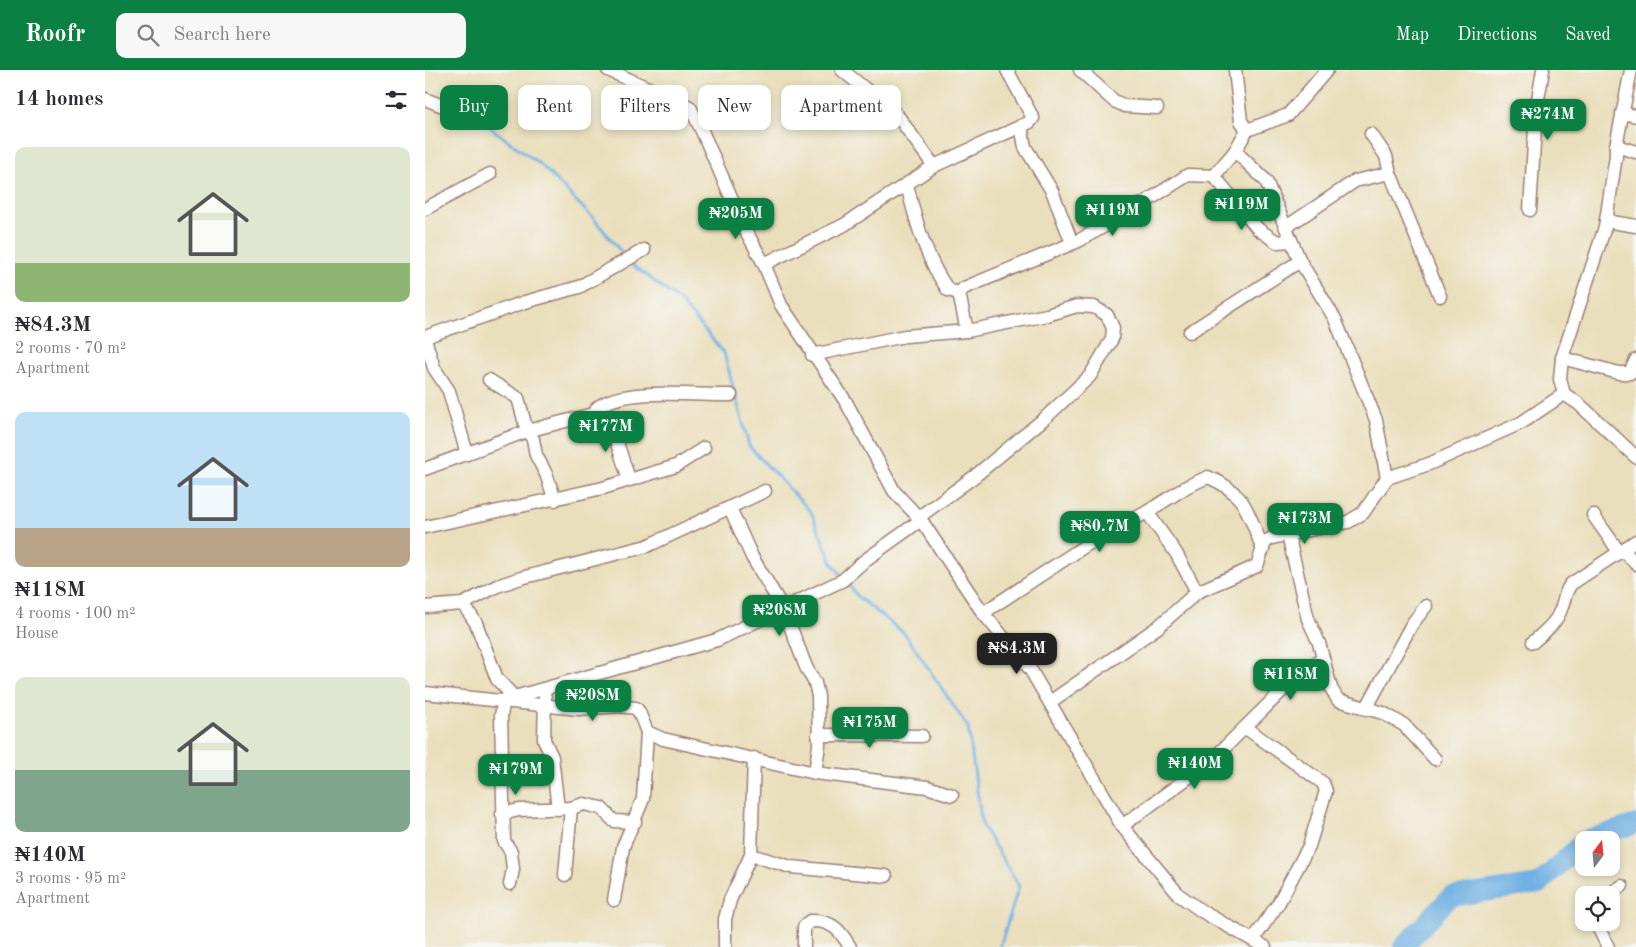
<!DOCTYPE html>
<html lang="en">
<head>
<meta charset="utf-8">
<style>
	:root { --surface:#fff; --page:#f7f7f7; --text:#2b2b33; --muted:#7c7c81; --accent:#0b8043 }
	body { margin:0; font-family:"Old Standard TT",serif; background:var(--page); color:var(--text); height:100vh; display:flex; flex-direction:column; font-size:19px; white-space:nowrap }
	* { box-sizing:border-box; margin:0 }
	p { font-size:16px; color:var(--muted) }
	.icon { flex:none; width:28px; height:28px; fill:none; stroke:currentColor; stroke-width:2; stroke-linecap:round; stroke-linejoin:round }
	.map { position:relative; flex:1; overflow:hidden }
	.side { display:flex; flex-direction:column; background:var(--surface); width:425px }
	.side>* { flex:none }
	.top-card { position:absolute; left:15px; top:15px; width:475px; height:45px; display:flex; gap:10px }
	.needle { width:32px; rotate:16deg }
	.controls { position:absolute; left:1150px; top:761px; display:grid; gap:10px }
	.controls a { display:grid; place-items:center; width:45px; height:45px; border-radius:10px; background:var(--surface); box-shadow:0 2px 8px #0003; font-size:25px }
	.price { position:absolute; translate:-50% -42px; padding:0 11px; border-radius:10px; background:var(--accent); color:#fff; font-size:16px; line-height:32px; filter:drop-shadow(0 1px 2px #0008) }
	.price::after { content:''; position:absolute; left:50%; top:30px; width:15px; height:11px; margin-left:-8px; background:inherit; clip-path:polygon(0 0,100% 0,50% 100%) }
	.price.active { background:#222; color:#fff }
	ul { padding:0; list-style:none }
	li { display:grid; align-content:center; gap:10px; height:265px; padding:0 15px }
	li span { display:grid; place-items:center; height:155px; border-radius:10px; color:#555 }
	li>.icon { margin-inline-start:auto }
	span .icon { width:90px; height:90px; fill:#fffc; stroke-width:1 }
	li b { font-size:21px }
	h2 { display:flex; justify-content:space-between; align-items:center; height:60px; padding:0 15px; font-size:21px }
	.tag { padding:0 18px; border-radius:10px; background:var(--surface); box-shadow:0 2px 8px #0003; font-size:18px; line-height:45px }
	.tag.active { background:var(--accent); color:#fff }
	header { display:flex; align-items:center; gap:30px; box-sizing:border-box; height:70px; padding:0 25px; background:var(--accent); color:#fff }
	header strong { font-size:24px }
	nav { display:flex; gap:28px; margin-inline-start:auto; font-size:18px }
	.search { width:350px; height:45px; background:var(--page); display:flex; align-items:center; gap:12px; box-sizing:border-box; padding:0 18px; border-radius:10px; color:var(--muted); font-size:19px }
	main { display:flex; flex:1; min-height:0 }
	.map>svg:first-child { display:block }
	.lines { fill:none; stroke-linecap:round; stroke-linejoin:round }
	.stream { stroke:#6fb0e3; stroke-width:3 }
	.river { stroke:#6fb0e3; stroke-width:20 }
	.street-casing { stroke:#9a7f74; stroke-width:15 }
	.street { stroke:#fff; stroke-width:12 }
</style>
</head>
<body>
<header>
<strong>Roofr</strong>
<div class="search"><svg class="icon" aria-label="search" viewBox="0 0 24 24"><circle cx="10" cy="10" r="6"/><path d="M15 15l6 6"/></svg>Search here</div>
<nav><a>Map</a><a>Directions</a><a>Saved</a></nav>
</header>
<main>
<section class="side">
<h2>14 homes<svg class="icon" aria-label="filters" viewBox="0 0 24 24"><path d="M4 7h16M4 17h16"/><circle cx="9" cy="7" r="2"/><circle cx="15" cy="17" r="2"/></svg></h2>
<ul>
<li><span style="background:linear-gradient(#dfe7d0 75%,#8fb573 0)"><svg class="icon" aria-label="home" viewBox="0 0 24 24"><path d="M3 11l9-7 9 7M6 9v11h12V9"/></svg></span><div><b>₦84.3M</b><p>2 rooms · 70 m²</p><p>Apartment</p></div></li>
<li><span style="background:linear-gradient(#bfe0f5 75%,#b9a48a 0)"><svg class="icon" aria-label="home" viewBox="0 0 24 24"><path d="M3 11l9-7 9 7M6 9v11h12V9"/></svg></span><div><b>₦118M</b><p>4 rooms · 100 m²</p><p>House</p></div></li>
<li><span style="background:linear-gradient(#dfe7d0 60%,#7fa58c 0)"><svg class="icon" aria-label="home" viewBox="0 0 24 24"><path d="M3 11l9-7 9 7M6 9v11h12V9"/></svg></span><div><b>₦140M</b><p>3 rooms · 95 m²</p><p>Apartment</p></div></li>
</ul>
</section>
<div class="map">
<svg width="1211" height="877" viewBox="0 0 1211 877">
	<rect width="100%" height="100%" fill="#f6f6f2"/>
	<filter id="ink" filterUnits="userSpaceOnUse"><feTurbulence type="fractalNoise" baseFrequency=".02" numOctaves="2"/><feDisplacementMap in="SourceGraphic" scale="10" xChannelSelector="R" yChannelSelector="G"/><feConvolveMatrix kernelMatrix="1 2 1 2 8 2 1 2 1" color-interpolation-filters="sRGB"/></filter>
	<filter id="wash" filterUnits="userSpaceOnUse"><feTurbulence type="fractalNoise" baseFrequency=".0096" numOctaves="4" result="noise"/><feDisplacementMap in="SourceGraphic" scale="20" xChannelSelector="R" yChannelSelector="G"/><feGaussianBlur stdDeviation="1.12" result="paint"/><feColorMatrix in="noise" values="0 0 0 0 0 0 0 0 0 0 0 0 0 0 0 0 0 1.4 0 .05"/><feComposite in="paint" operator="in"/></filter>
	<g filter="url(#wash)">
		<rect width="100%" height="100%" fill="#eadfbc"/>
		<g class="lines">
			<g class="stream">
				<path d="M59,53L116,95L170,150L201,188"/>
				<path d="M205,193L255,231L299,283L324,376L386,442L407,493L418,507"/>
				<path d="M422,512L432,526L480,564L543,657L557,755L594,816L575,877"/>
			</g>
			<g class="river">
				<path d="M1160,770L1211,754"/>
				<path d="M978,877L1025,827L1114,814L1159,771"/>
			</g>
		</g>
	</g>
	<g filter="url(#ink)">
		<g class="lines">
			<defs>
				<g id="street">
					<path d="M183,0L265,37L277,61L321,161L339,194L356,235L421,332L469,421L496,450L558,543L605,599L697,756L754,825L778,842L840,877"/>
					<path d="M417,0L472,45L509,96"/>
					<path d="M655,0L689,31L700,36L732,38"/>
					<path d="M810,0L816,51L822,60"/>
					<path d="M1206,0L1191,76V86L1180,157L1137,288L1135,309L1139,324L1154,334L1211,387"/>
					<path d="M0,29L56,51"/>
					<path d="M1197,43L1211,46"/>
					<path d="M596,56L600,77L627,121L647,173"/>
					<path d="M946,64L961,86L965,103L1015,226"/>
					<path d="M1191,76L1211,82"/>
					<path d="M810,81L841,111L875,191L910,249L951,350L962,408"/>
					<path d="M789,106L833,159L852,172L866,171"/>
					<path d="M482,115C491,152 501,189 523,220L534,223L539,218L651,172L703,143L763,105L789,106L810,81L822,60L863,45L902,0"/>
					<path d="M0,139L65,104"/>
					<path d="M1105,140L1111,41L1118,0"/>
					<path d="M1181,151L1211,156"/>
					<path d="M861,157L930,111L965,103"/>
					<path d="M339,194L419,155L509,96L605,52L608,48L582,0"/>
					<path d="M534,223L542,261"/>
					<path d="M765,262L875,191"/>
					<path d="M0,267L100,232L154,217L219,180"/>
					<path d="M0,269L9,298L24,321L42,384"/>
					<path d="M387,285L480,266L542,261L622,245L652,236L669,237L682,245L688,258L687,269L665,306L620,348L550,406L494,447"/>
					<path d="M1137,288L1194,303H1205L1211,290"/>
					<path d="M64,310L93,328L102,361L108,369L111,385L121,404L130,430"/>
					<path d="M172,343L184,349L204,409"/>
					<path d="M0,399L102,361L172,343V338C198,316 272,326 306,325"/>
					<path d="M305,438L327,487L359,540L381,597L390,613L393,626L394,675L390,703"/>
					<path d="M722,442L751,483L772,522"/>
					<path d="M1168,445L1195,483"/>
					<path d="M0,457L178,418L251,396L279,378"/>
					<path d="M863,465L883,549L894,573L906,618L913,630L958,643L979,655L1010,689"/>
					<path d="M1199,481L1211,494"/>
					<path d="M38,534L51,553L72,609L90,628"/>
					<path d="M0,537L38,534L72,516L96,508L222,476L340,421"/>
					<path d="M558,543L660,476L722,442L763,416L783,407C821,422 824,445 838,480"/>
					<path d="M1108,572C1119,562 1131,554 1136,539C1140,530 1140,521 1146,514L1211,471"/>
					<path d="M0,623L154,639L194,636L211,638L214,642L222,662L218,729L198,777L189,830"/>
					<path d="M120,627L119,670L127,687L133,739"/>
					<path d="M625,632L733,557L772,522L832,496L840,472L847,468L923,452L938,443L962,408L1004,394L1096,353L1139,324"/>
					<path d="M941,639L987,554L1001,536"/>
					<path d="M821,658L898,713L901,721L884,776L853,834L828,870"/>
					<path d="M222,662L238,669L390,703L502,717L527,725"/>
					<path d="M393,665L497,666"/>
					<path d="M77,744L94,740L146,738L159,734L176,738L189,751L210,752"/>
					<path d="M697,756L786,691L876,602L898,589"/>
					<path d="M326,785L366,797L461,806"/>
					<path d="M140,805L146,738"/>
					<path d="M85,814L88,799L86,782L79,771L76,645L79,630L292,570L418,510L439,491L496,450"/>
					<path d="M1183,825L1197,816"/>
					<path d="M1173,852V857L1183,877"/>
					<path d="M300,877V849L305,830L326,785L329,688"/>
					<path d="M379,877V857L385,851C407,850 415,860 425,877"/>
				</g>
			</defs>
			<use href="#street" class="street-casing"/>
			<use href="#street" class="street"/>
		</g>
	</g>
</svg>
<div class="controls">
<a><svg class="needle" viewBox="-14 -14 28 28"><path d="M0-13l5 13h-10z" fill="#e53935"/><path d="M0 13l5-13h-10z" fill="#7c7c81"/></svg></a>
<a><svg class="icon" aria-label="locate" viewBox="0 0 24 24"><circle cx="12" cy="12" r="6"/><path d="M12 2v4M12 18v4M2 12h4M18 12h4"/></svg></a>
</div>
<b class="price" style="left:1123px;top:71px">₦274M</b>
<b class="price" style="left:817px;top:161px">₦119M</b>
<b class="price" style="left:688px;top:167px">₦119M</b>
<b class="price" style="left:311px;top:170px">₦205M</b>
<b class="price" style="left:181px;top:383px">₦177M</b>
<b class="price" style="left:880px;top:475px">₦173M</b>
<b class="price" style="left:675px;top:483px">₦80.7M</b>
<b class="price" style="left:355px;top:567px">₦208M</b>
<b class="price active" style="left:592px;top:605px">₦84.3M</b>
<b class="price" style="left:866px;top:631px">₦118M</b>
<b class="price" style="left:168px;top:652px">₦208M</b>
<b class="price" style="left:445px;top:679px">₦175M</b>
<b class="price" style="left:770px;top:720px">₦140M</b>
<b class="price" style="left:91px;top:726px">₦179M</b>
<div class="top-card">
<a class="tag active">Buy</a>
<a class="tag">Rent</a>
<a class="tag">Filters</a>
<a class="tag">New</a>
<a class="tag">Apartment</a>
</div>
</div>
</main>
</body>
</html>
